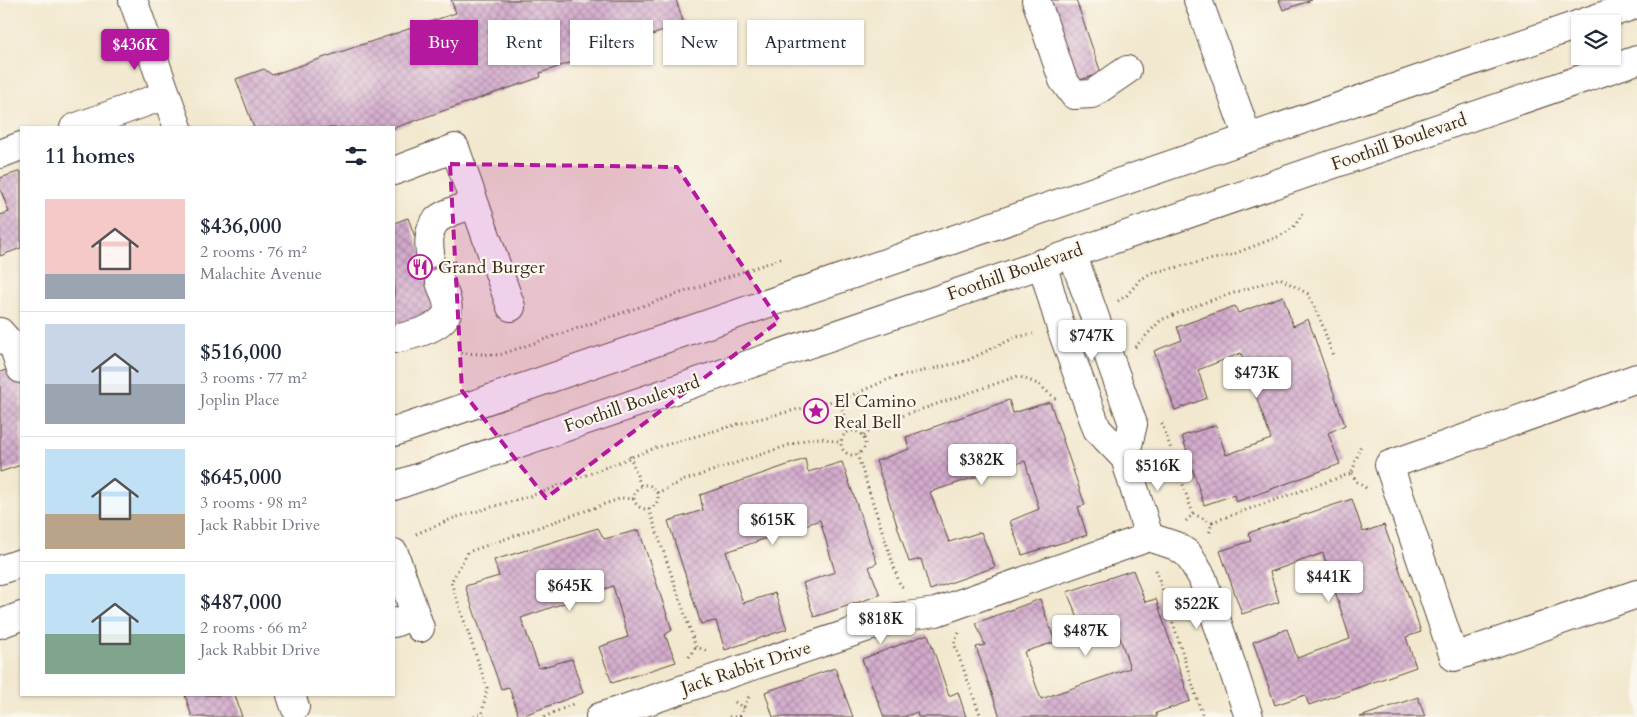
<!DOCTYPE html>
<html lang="en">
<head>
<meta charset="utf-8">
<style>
	:root { --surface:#fff; --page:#f6f6f7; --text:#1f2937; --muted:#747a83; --line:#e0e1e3; --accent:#b5179e }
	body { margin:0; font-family:Cardo,serif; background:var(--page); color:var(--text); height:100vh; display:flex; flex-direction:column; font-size:19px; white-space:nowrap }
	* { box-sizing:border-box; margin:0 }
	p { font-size:16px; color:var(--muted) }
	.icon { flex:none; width:28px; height:28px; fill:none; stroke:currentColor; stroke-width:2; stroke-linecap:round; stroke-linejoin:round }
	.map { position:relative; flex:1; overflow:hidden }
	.drawer { position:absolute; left:20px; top:126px; width:375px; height:570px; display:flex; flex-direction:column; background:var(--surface); border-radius:0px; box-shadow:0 1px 4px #0004 }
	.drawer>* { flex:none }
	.guide { position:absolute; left:410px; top:20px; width:475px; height:45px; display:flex; gap:10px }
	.tools { position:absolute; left:1571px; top:15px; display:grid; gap:10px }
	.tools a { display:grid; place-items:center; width:50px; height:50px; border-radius:0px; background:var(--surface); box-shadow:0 1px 4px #0004; font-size:25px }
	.price { position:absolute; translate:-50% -42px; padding:0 11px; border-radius:5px; background:#fff; color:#222; font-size:16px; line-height:32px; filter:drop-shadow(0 1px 2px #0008) }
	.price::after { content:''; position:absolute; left:50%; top:30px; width:15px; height:11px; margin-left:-8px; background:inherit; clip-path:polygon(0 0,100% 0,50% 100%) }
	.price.current { background:var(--accent); color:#fff }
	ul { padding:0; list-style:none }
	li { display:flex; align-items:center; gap:15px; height:125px; padding:0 25px }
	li+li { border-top:1px solid var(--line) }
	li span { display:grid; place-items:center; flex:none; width:140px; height:100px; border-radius:0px; color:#555 }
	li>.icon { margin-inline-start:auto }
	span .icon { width:60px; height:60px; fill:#fffc; stroke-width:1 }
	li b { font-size:21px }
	h2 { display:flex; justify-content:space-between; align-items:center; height:60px; padding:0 25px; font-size:21px }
	.tag { padding:0 18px; border-radius:0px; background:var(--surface); box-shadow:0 1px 4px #0004; font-size:18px; line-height:45px }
	.tag.current { background:var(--accent); color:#fff }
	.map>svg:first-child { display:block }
	.building { fill:url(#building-cross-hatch) }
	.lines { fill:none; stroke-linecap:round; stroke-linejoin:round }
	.minor-casing { stroke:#564639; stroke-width:30 }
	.major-casing { stroke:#564639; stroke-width:30 }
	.path { stroke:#564639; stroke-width:3; stroke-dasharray:1 4; stroke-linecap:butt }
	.minor { stroke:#fff; stroke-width:28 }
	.major { stroke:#fff; stroke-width:28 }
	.marked { fill:#b5179e; fill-opacity:0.2; stroke:#b5179e; stroke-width:4; stroke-dasharray:10 6; stroke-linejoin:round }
	.labels { text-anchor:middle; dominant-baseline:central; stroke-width:4.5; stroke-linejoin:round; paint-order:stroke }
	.street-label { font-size:18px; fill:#3b2a1e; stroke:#fbf7ec }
	.poi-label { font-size:18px; fill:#3b2a1e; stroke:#fbf7ec; text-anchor:start }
</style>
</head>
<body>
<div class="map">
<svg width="1637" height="717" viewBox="0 0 1637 717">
	<defs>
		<pattern id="building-cross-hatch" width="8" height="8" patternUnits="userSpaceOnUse" patternTransform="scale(1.25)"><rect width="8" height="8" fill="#d3abcd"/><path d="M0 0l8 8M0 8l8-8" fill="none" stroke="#ac8ba6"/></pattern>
	</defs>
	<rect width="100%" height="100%" fill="#fbf7ec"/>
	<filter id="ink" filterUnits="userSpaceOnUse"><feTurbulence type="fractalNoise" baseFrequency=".02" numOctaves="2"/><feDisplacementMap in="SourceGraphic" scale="10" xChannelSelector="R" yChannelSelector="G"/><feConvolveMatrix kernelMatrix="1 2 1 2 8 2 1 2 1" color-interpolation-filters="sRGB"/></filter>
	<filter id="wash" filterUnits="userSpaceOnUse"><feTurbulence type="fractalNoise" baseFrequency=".0096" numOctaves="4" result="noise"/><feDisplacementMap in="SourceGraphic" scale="20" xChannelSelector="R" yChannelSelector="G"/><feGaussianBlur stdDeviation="1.12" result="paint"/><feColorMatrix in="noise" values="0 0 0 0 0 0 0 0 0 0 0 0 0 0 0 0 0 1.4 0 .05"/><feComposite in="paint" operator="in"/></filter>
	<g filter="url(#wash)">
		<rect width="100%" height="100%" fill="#f2e8cf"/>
		<g id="blocks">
			<g class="building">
				<path d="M451,0H676L684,24L540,73L541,77L394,128H254L236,79L264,69L272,75L456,13Z"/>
				<path d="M1043,0H1076L1101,73L1071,83Z"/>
				<path d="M1279,0H1312L1283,10Z"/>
				<path d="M21,171V248L0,256V215L9,212L0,188V178Z"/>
				<path d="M408,218L422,256L440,250L450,278L439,315L394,331V223Z"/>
				<path d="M1283,296L1293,326L1308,319L1345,425L1328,433L1340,464L1236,502L1234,495L1204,505L1182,436L1216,425L1226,455L1271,439L1241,353L1198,370L1207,398L1175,410L1154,351L1182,340L1177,327L1235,306L1238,313Z"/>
				<path d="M15,367L21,385V465L0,472V372Z"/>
				<path d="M1009,400L1013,413L1050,402L1085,505L1078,507L1087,535L1022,555L1010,521L1039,509L1025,461L930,492L949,542L981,532L995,567L930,590L921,559L909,562L876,461L909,449L906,437Z"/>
				<path d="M805,459L808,472L842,462L877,563L869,567L880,595L814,617L803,583L835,572L820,520L726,552L743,603L775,593L787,629L725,650L716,621L701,624L668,521L703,510L700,495Z"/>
				<path d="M1352,499L1363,532L1384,525L1421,632L1406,637L1416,667L1309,705L1305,695L1275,705L1253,642L1287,629L1297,658L1350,639L1323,553L1270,572L1279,602L1242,614L1220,551L1251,541L1248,533Z"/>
				<path d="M598,528L604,539L639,530L672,630L665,635L676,662L612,683L599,647L628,637L613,586L521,618L539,668L572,659L583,693L519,717L509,687L501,689L465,586L499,576L494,560Z"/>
				<path d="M1133,570L1145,602L1156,599L1190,701L1156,713L1157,717H1000L976,647L985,645L976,623L1040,599L1055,642L1024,652L1041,699L1130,668L1114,620L1083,630L1067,592Z"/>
				<path d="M928,634L949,696L958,692L966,717H918L917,712L904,717H884L862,659Z"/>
				<path d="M835,668L853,717H773L765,692Z"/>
				<path d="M185,695H235L242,717H192Z"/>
				<path d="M1418,697L1425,717H1360Z"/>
			</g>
		</g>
	</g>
	<g filter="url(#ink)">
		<use href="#blocks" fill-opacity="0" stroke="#564639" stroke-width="1"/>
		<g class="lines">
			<defs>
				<g id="minor">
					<path d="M133,0L178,128"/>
					<path d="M1036,0L1063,80L1074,95L1092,94L1127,70"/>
					<path d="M1198,0L1248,138"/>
					<path d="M74,128L166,95"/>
					<path d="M0,154L21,146"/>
					<path d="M394,171L455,148L511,307"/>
					<path d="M430,253C425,215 444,215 474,204"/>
					<path d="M1072,253L1133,424L1125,458"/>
					<path d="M1042,263L1060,325L1097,429L1125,458L1149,537"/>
					<path d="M0,332L14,348L21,369"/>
					<path d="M394,339C409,336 441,329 447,313C450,304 443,291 440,282"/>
					<path d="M1637,378L1389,465L1454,657L1637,594"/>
					<path d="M1149,537L1176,546L1188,554L1202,577L1249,717"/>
					<path d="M394,553L420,628"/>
					<path d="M394,623L415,615"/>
					<path d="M291,695L295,707"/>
					<path d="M600,717L898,617L936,612L1149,537"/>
				</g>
				<g id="major">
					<path d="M1580,24L1637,4"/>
					<path d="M394,432L1580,24"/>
					<path d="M394,486L1637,60"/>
					<path d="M0,570L21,563"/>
					<path d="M0,624L21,616"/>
				</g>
			</defs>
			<use href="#minor" class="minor-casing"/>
			<use href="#major" class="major-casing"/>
			<g class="path">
				<path d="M1118,301L1127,295L1140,280L1151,273L1231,255L1280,236L1293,228L1303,213"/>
				<path d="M1135,347L1161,320L1203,303L1280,278L1308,294L1322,324L1333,356"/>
				<path d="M461,353L499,355L783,258"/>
				<path d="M839,400L850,431"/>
				<path d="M1162,423L1193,514L1186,521"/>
				<circle cx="853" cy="443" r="12"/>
				<path d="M864,436L876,425L1018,376L1038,384L1056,399"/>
				<path d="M857,454L900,585L903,587"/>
				<path d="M630,456L641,486"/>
				<path d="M1352,473L1356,481L1366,488"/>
				<circle cx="646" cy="497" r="12"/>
				<path d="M657,493L685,480L807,439L822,438L841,443"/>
				<path d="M649,509L696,647L707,651"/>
				<path d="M1193,514L1212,522L1209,535"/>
				<path d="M1212,522L1352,473L1361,444"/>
				<path d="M416,534L454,518L540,493L655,448L742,423L848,397L889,379L966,361L1016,337L1033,334"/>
				<path d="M1156,570L1203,717"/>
				<path d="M959,633L954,643L981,717"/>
				<path d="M689,657L696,647"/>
				<path d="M735,702L744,708"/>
				<path d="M740,716L749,696"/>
				<path d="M474,717L482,714"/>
				<path d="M484,717L482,714L487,688L451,582L468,552L622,498L634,499"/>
				<path d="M544,717L575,703"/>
				<path d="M729,717H740"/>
			</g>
			<use href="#minor" class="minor"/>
			<use href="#major" class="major"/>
		</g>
	</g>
	<path class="marked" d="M450,164L677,167L779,321L546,498L462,391Z"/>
	<defs>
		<symbol id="restaurant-ring" viewBox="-11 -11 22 22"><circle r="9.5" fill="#fbf7ec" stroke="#b5179e" stroke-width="1.5"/><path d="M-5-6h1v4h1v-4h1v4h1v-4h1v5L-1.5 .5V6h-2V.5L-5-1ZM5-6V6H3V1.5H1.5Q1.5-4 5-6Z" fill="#b5179e"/></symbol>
		<symbol id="sight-ring" viewBox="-11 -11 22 22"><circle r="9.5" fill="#fbf7ec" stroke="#b5179e" stroke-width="1.5"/><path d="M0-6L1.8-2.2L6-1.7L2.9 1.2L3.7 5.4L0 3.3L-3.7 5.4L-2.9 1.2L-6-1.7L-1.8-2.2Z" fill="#b5179e"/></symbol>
	</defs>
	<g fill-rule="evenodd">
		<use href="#restaurant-ring" x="406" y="253" width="28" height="28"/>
		<use href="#sight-ring" x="802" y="397" width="28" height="28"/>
	</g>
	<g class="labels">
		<g class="street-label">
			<text transform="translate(1399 142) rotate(-19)">Foothill Boulevard</text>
			<text transform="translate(1015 272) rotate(-19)">Foothill Boulevard</text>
			<text transform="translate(632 404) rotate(-19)">Foothill Boulevard</text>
			<text transform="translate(746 668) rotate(-18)">Jack Rabbit Drive</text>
		</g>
		<g class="poi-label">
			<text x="438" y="267">Grand Burger</text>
			<text x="834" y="401">El Camino<tspan x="834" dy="21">Real Bell</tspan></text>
		</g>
	</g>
</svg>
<div class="tools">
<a><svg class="icon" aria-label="layers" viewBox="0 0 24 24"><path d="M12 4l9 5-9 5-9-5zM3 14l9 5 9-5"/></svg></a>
</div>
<b class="price current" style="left:135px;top:71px">$436K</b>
<b class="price" style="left:1092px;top:362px">$747K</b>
<b class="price" style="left:1257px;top:399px">$473K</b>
<b class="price" style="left:982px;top:486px">$382K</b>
<b class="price" style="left:1158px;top:492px">$516K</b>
<b class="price" style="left:773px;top:546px">$615K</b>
<b class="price" style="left:1329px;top:603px">$441K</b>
<b class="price" style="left:570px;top:612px">$645K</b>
<b class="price" style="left:1197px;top:630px">$522K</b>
<b class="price" style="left:881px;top:645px">$818K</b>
<b class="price" style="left:1086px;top:657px">$487K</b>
<div class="guide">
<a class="tag current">Buy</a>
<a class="tag">Rent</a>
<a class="tag">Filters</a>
<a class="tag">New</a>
<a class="tag">Apartment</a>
</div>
<section class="drawer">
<h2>11 homes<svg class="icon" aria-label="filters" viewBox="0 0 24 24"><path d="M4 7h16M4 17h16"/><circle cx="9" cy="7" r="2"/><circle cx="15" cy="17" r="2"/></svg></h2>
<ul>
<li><span style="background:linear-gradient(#f6c9c9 75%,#9aa5b1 0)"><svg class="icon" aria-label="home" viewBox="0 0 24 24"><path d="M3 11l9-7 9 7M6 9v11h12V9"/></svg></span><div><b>$436,000</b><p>2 rooms · 76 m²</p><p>Malachite Avenue</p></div></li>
<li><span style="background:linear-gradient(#c9d6e8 60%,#9aa5b1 0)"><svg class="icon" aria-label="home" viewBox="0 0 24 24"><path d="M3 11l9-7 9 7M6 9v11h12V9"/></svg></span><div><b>$516,000</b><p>3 rooms · 77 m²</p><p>Joplin Place</p></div></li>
<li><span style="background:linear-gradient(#bfe0f5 65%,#b9a48a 0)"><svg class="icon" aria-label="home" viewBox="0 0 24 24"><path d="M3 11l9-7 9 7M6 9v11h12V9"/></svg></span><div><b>$645,000</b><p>3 rooms · 98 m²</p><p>Jack Rabbit Drive</p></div></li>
<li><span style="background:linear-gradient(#bfe0f5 60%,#7fa58c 0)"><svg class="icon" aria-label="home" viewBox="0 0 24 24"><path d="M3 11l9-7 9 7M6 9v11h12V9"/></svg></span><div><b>$487,000</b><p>2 rooms · 66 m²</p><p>Jack Rabbit Drive</p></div></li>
</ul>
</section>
</div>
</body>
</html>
